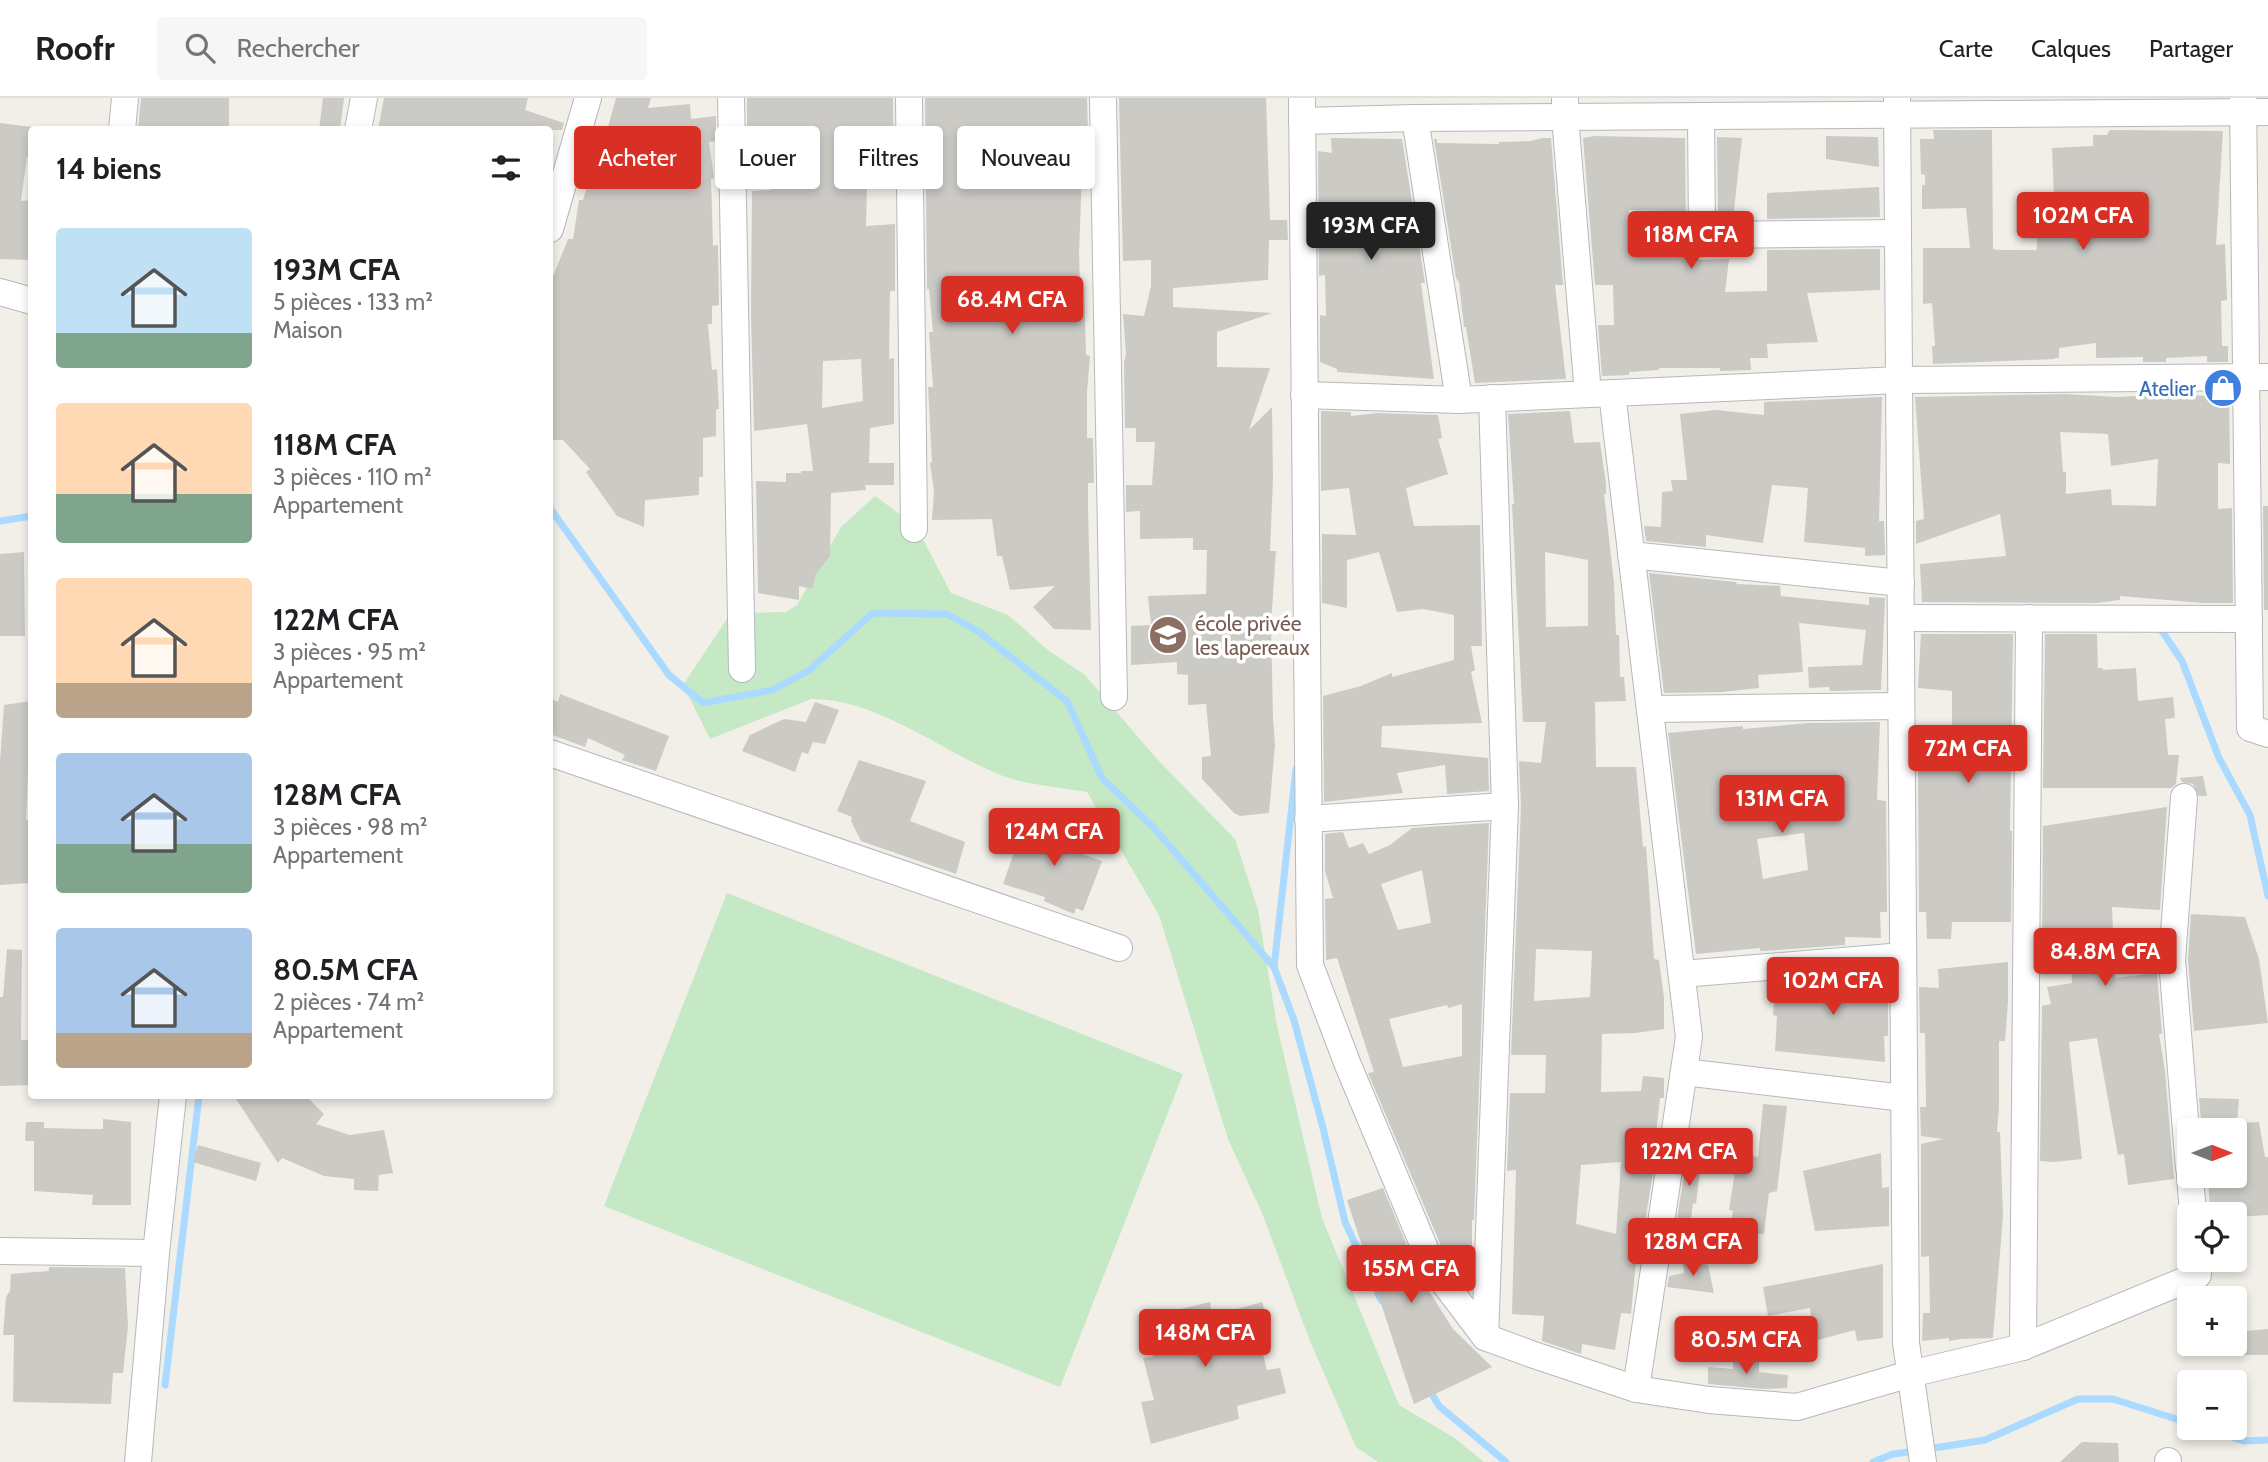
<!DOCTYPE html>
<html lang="fr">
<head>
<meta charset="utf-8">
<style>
	:root { --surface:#fff; --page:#f6f6f6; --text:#202124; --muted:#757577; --line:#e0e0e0; --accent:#d93025 }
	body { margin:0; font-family:Cabin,sans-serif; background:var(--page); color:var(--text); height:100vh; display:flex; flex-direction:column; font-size:26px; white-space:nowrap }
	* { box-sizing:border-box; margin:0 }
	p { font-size:23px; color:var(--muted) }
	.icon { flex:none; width:38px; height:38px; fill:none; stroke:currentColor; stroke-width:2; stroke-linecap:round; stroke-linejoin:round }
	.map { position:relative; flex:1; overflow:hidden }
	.drawer { position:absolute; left:28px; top:28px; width:525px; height:973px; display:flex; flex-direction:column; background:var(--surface); border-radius:7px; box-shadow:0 4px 10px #0003 }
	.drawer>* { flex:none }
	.top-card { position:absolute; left:574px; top:28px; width:665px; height:63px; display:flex; gap:14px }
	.needle { width:46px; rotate:90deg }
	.buttons { position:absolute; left:2177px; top:1020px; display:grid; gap:14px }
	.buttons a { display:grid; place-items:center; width:70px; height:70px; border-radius:7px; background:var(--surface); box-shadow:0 4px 10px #0003; font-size:35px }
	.price { position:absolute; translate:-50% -60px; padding:0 16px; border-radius:7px; background:var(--accent); color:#fff; font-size:23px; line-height:46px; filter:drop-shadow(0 2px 4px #0008) }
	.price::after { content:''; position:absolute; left:50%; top:42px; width:21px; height:16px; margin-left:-10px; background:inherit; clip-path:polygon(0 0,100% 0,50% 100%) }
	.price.active { background:#222; color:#fff }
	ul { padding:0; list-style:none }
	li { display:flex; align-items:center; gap:21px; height:175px; padding:0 28px }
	li span { display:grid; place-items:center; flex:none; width:196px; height:140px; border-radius:7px; color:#555 }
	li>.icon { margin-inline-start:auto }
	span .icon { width:84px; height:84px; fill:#fffc; stroke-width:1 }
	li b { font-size:30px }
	h2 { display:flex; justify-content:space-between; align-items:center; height:84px; padding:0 28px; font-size:30px }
	.tag { padding:0 24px; border-radius:7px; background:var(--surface); box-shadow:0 4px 10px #0003; font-size:24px; line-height:63px }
	.tag.active { background:var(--accent); color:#fff }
	header { display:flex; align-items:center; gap:42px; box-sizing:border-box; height:98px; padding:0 35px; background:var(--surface); border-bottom:2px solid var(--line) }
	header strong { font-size:33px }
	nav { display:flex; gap:38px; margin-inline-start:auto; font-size:24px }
	.search { width:490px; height:63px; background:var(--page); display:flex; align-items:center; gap:18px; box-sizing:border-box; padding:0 24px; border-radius:7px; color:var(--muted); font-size:26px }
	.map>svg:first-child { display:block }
	.green { fill:#c5e8c5 }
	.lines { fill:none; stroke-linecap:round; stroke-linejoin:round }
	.stream { stroke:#aadaff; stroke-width:7 }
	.building { fill:#cccac5; fill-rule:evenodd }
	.minor-casing { stroke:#b5b8bc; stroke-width:28 }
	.minor { stroke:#fff; stroke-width:26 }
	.labels { text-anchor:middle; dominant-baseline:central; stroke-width:7; stroke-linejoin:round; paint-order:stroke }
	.shop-label { font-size:21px; fill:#366cbe; stroke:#fff; text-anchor:end }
	.education-label { font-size:21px; fill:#785e54; stroke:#fff; text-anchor:start }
</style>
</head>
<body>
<header>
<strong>Roofr</strong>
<div class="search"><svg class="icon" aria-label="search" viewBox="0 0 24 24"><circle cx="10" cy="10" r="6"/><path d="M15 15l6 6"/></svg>Rechercher</div>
<nav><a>Carte</a><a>Calques</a><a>Partager</a></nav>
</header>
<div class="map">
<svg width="2268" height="1364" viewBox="0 0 2268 1364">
	<rect width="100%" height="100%" fill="#f1efe8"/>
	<g class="green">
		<path d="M875,398L916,428L951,495L1008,517L1048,552L1085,577L1156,660L1235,741L1258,812L1277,928L1322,1120L1399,1307L1456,1341L1484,1364H1378L1356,1349L1310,1243L1262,1115L1228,1041L1159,817L1087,694C1063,690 1024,686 1003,678C942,654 877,600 811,601L710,641L683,587L731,515L786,514L797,507L841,429Z"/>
		<path d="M727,795L1183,976L1060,1289L604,1108Z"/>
	</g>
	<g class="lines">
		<g class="stream">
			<path d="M550,410L669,577L703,605L772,592L808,573L873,515L947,516L979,534L1067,603L1102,680L1155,731L1274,869L1294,922L1323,1030L1345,1124L1381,1202"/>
			<path d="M0,423L32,418"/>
			<path d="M2158,527L2182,563L2219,660L2250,717L2268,798"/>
			<path d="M1274,869L1296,671"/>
			<path d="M165,1287L199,998"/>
			<path d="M1428,1289L1439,1308L1506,1364"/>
			<path d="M2204,1330L2244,1343L2268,1342"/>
			<path d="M1928,1351L1985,1342L2078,1301H2113L2189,1325"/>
			<path d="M1873,1364L1893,1356L1916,1353"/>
		</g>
	</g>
	<g class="building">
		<path d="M141,0H229V32H138Z"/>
		<path d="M323,0H344L340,32H319Z"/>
		<path d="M384,0H528L525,12L564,25L562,32H378Z"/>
		<path d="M616,0H651L648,10L690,6L691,21L716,18V43L709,44L714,80L711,81L713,148L718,147L719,207L712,208V226H708L712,272L717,271L719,311H716V338L703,340V379H699V397L645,402L644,429L617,418L586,374L590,371L563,342H550V186L568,141H573L579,102H583L596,60L599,61Z"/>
		<path d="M747,0H893L894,86L867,90L866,128L895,126V193H890L889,261L894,260V326L870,330L869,365H894V387H865L866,392L831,395L830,458L816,476L812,491L799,488V502L758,495L756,383L786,384V375H801V373H813L807,326L754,333L751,217L752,93L771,92V55L765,49L762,37L747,39ZM861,261L863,303L822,310L823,263Z"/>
		<path d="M925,0H1087L1089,73H1082L1079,157L1080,185H1084L1086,257L1090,258L1087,294V340H1093L1094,385H1088V408L1091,532L1054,531L1033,509L1055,488L1010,492L1002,458H997L992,421L932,422L934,394L930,365L932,364L928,289H933L929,234H933L929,191H927Z"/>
		<path d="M1119,0H1266L1270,122H1287L1288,142H1269L1268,182L1173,190V209L1272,215L1217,234V269L1270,270L1249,332L1272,309L1273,382L1270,453H1276L1271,526L1273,619L1275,647L1269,715L1240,718L1234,715L1202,681V659L1211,658L1206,606L1188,607V577L1177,576V564L1131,567V528L1151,527L1148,498L1206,496L1207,452H1193V440L1140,441V413L1126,414V387H1152L1155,344H1136V330H1125L1124,264L1126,257L1123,216L1144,218L1151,188V162L1123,163Z"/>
		<path d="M0,25L32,29V60L27,59L21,103L32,102V162L0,161Z"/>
		<path d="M1933,32H1992L1993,151L1998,152H2036L2037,150L2036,103L2054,102L2052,50L2093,48V37H2107L2110,32L2223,33L2216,147L2225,146L2227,202L2221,203L2222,248H2228V264H2207V258L2166,260V264H2143V259L2096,260V245L2059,250V260H2054L2055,261L1933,266L1932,248H1935L1932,205L1923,206V150H1970L1966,110L1922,111V87H1925V77L1921,76L1920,41H1934Z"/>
		<path d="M1595,38L1685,40L1686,138L1689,146L1697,152L1699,162L1729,161L1725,194L1767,193V152L1880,151V192L1807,195L1818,244L1767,246L1768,260H1750L1751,272L1720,273V270H1659V272L1629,274V277L1602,278L1598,227H1614L1613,187H1595L1583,40ZM1629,112L1672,113L1674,152L1632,155Z"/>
		<path d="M1826,38L1878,39L1879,69L1826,61Z"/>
		<path d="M1717,39L1742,40L1733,121H1718Z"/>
		<path d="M1331,40L1402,41L1425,185H1421L1434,281L1337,274V271L1320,264V217L1326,218L1325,177L1319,178L1318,53L1332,55Z"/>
		<path d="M1543,40H1551L1563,187H1555L1566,281L1475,285L1466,229H1464L1459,184L1456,180L1434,41H1437V45L1499,46V44L1531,43Z"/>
		<path d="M1879,89L1880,119L1767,121V95Z"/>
		<path d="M2207,295H2229L2230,366L2218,365V411L2232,410L2233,505H2203L2120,498V502L2096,505L1922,504L1920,466L2006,458L2000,416L1916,446V423L1924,421L1915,299L2063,296L2118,299L2164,296L2207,298ZM2060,334L2108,336L2111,368L2158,361L2156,408L2112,407L2111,391L2066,396V374H2063Z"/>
		<path d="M1882,299L1879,423H1884L1885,457L1865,458V450L1804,444L1808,390L1772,387L1763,445L1706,437V449L1646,443L1644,428L1661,429L1662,394L1673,393L1671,382H1687L1680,316L1716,312L1764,317V304Z"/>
		<path d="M1321,313L1351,314V318L1378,315L1438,317L1442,340L1438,341L1448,376L1406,390L1414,428L1480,427L1482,548H1471L1475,572L1471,574L1482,625L1382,628L1381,649L1488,660L1489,693L1447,696L1445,667L1397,675L1403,695L1324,704L1323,598L1361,588L1392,575V579L1454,562V517L1423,511L1397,514L1379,454L1347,462V510L1322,505V436L1356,437L1349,390L1321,393Z"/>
		<path d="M1570,313L1574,345L1600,344L1606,386V396H1604L1614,485L1616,537H1619L1620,579H1624L1626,603L1595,604L1596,669H1636L1643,749L1646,748L1654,861L1659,862L1664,900V931L1635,935L1602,936L1601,994L1641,993L1643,978L1664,980V1000H1660L1656,1035L1659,1036L1644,1131L1641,1130L1639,1152H1637L1631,1216L1621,1215L1615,1252L1582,1246L1581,1256L1542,1243L1544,1218L1512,1216L1516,1072L1507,1073L1510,995H1545L1546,957H1511L1521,709L1519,663L1541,665L1546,624H1523L1512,406H1514L1508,316ZM1545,454L1588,462V528L1546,529ZM1536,851L1592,853L1590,899L1534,903ZM1621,1064L1616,1136L1576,1126L1581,1067Z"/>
		<path d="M2263,408H2268V512H2264Z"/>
		<path d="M24,454L25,538H0V456Z"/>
		<path d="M1649,475L1736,484L1737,486L1780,488L1781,498L1869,507V499L1885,500L1881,592L1830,593L1829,589L1809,590L1808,569L1862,567L1866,532L1799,525L1803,574L1758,577L1759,590L1722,594L1664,595Z"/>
		<path d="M1921,536H2013L2010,733H2012L2011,824H1952L1951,841H1927L1926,814H1919L1918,670L1954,669L1952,637V593L1918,590Z"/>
		<path d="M2045,536H2097L2098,570H2103V572L2136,570L2138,603L2173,599L2175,620L2165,621L2168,657H2179L2176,686L2171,690H2043Z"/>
		<path d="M560,596L669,638L656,673L622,662L625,657L588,640L585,649L550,636V600L558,604Z"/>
		<path d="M31,603L26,722H30L28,785L0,787V663L4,607Z"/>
		<path d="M815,604L839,612L825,646L813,644L808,656L802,654L795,674L742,653L750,637L784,621L806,624Z"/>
		<path d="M1880,624L1877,702L1886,703L1887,814H1880L1881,840L1845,839V847L1778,852L1760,853V850L1696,856L1668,635L1743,628V631L1809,625ZM1804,735L1808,772L1763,781L1757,741Z"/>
		<path d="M859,662L926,683L910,723L965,744L956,776L861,743L851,723L852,719L837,713Z"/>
		<path d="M2203,678L2207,698H2199L2193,686L2182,684L2180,680Z"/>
		<path d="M2167,709L2160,812L2112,809L2115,880L2157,875L2162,936H2159L2165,973L2174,1081L2128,1087L2124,1056L2118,1057L2097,940L2069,944L2082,1061L2054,1064L2040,1063L2042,908L2051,906L2047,889L2072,885L2070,846L2042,848L2043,728Z"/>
		<path d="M1064,721L1082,729L1073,753L1102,763L1083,813L1076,810L1074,816L1044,803L1045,799L1003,786L1022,732L1054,742L1057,731H1061Z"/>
		<path d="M1489,725L1474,1122H1472V1167L1461,1166V1181L1447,1162L1368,975L1374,974L1337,860L1326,862L1325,801L1333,800L1325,773V736L1343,734L1349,750L1363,745L1369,756L1390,747L1412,730ZM1422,772L1431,825L1398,832L1381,786ZM1462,906V958L1403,969L1389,921L1447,907L1448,910Z"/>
		<path d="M2191,816L2245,819L2259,861L2268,925L2194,933L2188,862Z"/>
		<path d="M7,851L22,852L21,942H32V987L0,988V899H3Z"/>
		<path d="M2008,864V903L2005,943H1999V1009L1997,1034H2000L2003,1118L1993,1240L1961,1241L1949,1243V1240L1922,1243L1923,1215H1930L1929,1158L1921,1159V1046L1943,1041L1921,1038L1920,1009H1926L1925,935H1920L1919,889L1939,890L1938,871Z"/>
		<path d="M1883,876V889H1888V938H1884L1885,964L1775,953L1777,918L1773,917L1776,884Z"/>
		<path d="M234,998H306L324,1016L316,1026L350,1037L384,1032L393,1075L379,1077L378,1093L354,1092V1081L324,1078L282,1060L278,1065Z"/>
		<path d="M2199,1000L2239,1001L2237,1025L2259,1024L2265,1059H2268V1117L2235,1119V1116H2210L2208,1078H2235V1032H2202Z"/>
		<path d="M1763,1006L1787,1008L1777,1093L1769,1095L1764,1136H1754L1755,1154L1725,1160L1733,1113L1729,1112L1738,1054L1758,1059Z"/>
		<path d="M103,1021L131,1024V1107H92L93,1097L34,1093V1043H25L26,1024H44V1030L86,1031H103Z"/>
		<path d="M1689,1043L1703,1046L1696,1106L1693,1105L1689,1137L1675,1135Z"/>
		<path d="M198,1047L261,1065L256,1083L193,1064Z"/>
		<path d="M1881,1055L1882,1090L1889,1089V1128L1815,1133L1803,1073Z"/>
		<path d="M1383,1090L1420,1179L1453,1231L1492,1269L1414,1306L1347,1102Z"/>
		<path d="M1683,1163L1708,1167L1714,1195L1667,1189L1669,1178L1684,1175Z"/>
		<path d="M1883,1166V1240L1857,1243L1855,1232L1814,1243L1810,1210L1768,1218L1763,1189Z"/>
		<path d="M49,1169L125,1170L128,1228L123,1275H113L111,1306L13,1304L14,1237H3L6,1199L10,1193L11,1176L49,1173Z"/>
		<path d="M1210,1204L1212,1218L1262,1204L1270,1231L1257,1233L1267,1272L1280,1270L1286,1295L1237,1308L1239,1321L1151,1346L1141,1304L1154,1302L1143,1260L1153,1259L1144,1220Z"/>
		<path d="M2268,1231V1257H2235V1234Z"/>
		<path d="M1733,1260H1759V1274L1788,1277L1787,1290L1764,1291L1708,1286V1269L1733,1271Z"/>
		<path d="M2082,1344L2118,1345L2119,1364H2060Z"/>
	</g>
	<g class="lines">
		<defs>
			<g id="minor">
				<path d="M731,0L742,571"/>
				<path d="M909,0L914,431"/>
				<path d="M1103,0L1114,599"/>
				<path d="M1302,0L1310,867L1348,967L1433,1170L1485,1239L1531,1256L1636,1291L1709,1302L1797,1309L1910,1276L2023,1249L2198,1177L2197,1162"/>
				<path d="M1565,0V19L1588,296"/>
				<path d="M1897,0L1906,1245L1923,1364"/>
				<path d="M2243,0L2250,630L2268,636"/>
				<path d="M1701,18L1702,137L1898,135"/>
				<path d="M1415,20L1459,302"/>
				<path d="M1302,23L1415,20L2268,14"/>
				<path d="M122,32L125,0"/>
				<path d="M358,32L364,0"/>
				<path d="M550,131L588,0"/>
				<path d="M0,194L32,203"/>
				<path d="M1612,295L1689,939L1636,1291"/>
				<path d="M1304,297L1459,302L1899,282L2268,279"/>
				<path d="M1631,457L1901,485"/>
				<path d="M1901,520L2249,521"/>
				<path d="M1650,611L1901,608"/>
				<path d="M550,655L1119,850"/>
				<path d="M2184,699L2172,862L2189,1070"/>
				<path d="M1308,721L1505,708"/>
				<path d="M1682,876L1903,858"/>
				<path d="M1684,974L1904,1000"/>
				<path d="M2190,1078L2193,1116"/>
				<path d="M0,1153L156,1155"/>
				<path d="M1485,1239L1505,708L1492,300"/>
				<path d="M2023,1249L2029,520"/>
				<path d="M2168,1363V1364"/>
				<path d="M138,1364L156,1155L173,998"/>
			</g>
		</defs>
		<use href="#minor" class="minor-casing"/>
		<use href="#minor" class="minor"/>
	</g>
	<defs>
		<symbol id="shop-disc" viewBox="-11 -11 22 22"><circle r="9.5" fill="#3f7fe0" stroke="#fff"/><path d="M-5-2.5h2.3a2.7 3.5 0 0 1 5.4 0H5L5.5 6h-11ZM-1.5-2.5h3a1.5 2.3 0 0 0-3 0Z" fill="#fff"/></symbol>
		<symbol id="school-disc" viewBox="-11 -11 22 22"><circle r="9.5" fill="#8d6e63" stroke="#fff"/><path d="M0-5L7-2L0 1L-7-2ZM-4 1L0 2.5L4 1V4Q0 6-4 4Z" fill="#fff"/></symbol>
	</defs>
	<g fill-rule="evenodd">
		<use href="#shop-disc" x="2201" y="268" width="44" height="44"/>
		<use href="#school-disc" x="1146" y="515" width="44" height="44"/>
	</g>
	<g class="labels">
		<g class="shop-label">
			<text x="2196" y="290">Atelier</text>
		</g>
		<g class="education-label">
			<text x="1195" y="525">école privée<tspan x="1195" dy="24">les lapereaux</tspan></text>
		</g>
	</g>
</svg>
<div class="buttons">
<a><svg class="needle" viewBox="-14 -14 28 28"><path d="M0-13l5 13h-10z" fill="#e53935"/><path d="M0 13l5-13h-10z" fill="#757577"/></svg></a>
<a><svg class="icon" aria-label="locate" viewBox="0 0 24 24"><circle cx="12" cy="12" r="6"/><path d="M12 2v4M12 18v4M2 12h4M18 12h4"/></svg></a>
<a>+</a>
<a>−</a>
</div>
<b class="price" style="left:2083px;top:154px">102M CFA</b>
<b class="price active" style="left:1371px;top:164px">193M CFA</b>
<b class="price" style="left:1691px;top:173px">118M CFA</b>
<b class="price" style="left:1012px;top:238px">68.4M CFA</b>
<b class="price" style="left:1968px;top:687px">72M CFA</b>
<b class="price" style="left:1782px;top:737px">131M CFA</b>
<b class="price" style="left:1054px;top:770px">124M CFA</b>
<b class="price" style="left:2105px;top:890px">84.8M CFA</b>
<b class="price" style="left:1833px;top:919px">102M CFA</b>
<b class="price" style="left:1689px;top:1090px">122M CFA</b>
<b class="price" style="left:1693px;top:1180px">128M CFA</b>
<b class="price" style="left:1411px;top:1207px">155M CFA</b>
<b class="price" style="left:1205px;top:1271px">148M CFA</b>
<b class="price" style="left:1746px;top:1278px">80.5M CFA</b>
<div class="top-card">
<a class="tag active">Acheter</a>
<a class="tag">Louer</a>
<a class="tag">Filtres</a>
<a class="tag">Nouveau</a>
</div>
<section class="drawer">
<h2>14 biens<svg class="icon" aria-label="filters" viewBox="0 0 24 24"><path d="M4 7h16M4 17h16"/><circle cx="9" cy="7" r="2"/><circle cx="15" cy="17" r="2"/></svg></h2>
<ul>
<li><span style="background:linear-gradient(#bfe0f5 75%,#7fa58c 0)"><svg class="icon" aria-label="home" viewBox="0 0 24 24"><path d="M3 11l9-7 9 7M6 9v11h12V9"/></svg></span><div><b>193M CFA</b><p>5 pièces · 133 m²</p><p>Maison</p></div></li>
<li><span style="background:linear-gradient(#ffd9b3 65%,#7fa58c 0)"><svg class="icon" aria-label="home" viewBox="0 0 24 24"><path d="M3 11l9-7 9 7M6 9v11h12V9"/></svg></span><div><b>118M CFA</b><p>3 pièces · 110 m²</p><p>Appartement</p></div></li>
<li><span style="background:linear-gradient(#ffd9b3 75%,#b9a48a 0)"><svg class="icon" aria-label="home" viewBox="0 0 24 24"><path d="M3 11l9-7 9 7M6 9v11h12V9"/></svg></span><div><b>122M CFA</b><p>3 pièces · 95 m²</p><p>Appartement</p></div></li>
<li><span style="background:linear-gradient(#a9c7e8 65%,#7fa58c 0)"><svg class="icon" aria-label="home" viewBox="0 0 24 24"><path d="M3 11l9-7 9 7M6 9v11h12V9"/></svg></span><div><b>128M CFA</b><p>3 pièces · 98 m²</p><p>Appartement</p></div></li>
<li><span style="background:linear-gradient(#a9c7e8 75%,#b9a48a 0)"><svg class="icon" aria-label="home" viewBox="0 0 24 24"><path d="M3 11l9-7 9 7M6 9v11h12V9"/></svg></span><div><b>80.5M CFA</b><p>2 pièces · 74 m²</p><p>Appartement</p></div></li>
</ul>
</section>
</div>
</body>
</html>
